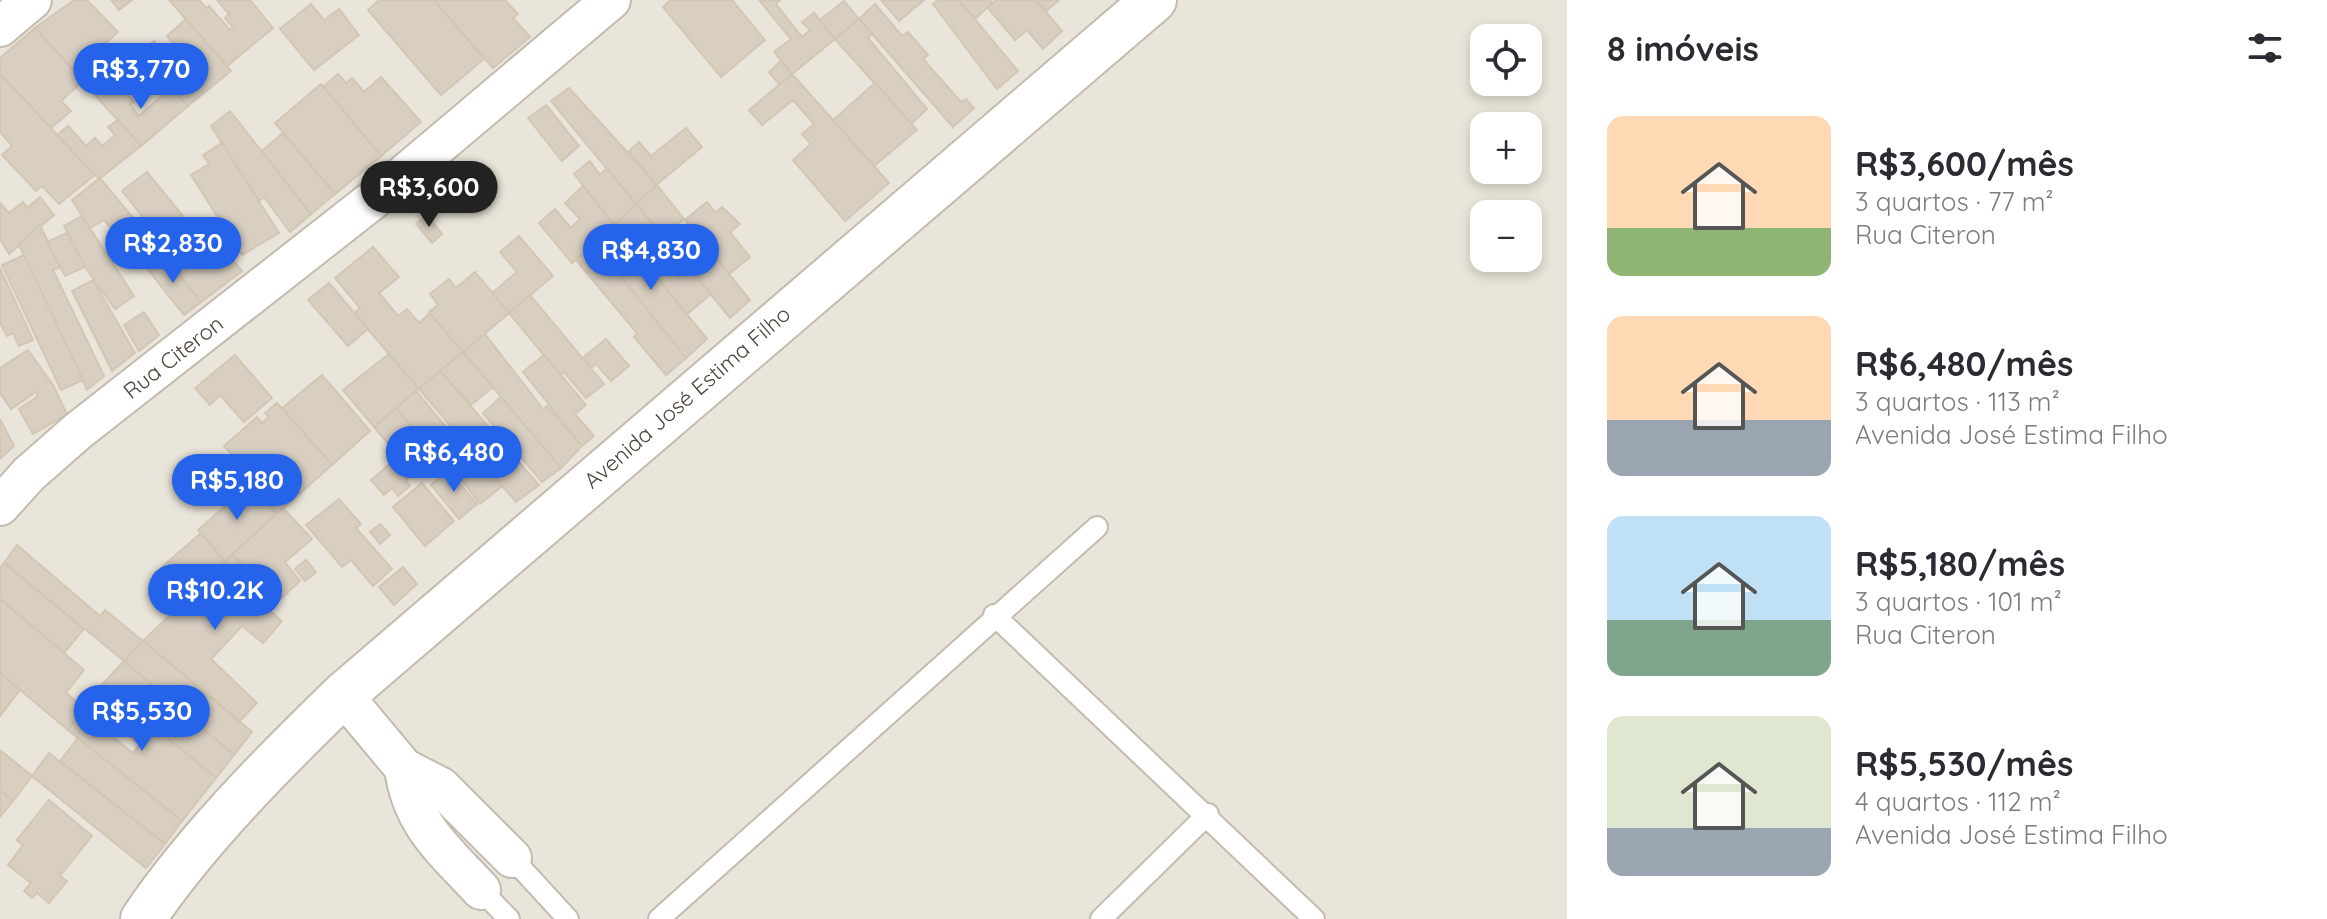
<!DOCTYPE html>
<html lang="pt">
<head>
<meta charset="utf-8">
<style>
	:root { --surface:#fff; --page:#f2f2f3; --text:#2b2b33; --muted:#7c7c81; --accent:#2563eb }
	body { margin:0; font-family:Quicksand,sans-serif; background:var(--page); color:var(--text); height:100vh; display:flex; flex-direction:column; font-size:30px; white-space:nowrap }
	* { box-sizing:border-box; margin:0 }
	p { font-size:26px; color:var(--muted) }
	.icon { flex:none; width:44px; height:44px; fill:none; stroke:currentColor; stroke-width:2; stroke-linecap:round; stroke-linejoin:round }
	.map { position:relative; flex:1; overflow:hidden }
	.panel { display:flex; flex-direction:column; background:var(--surface); width:760px }
	.panel>* { flex:none }
	.controls { position:absolute; left:1470px; top:24px; display:grid; gap:16px }
	.controls a { display:grid; place-items:center; width:72px; height:72px; border-radius:16px; background:var(--surface); box-shadow:0 4px 12px #0003; font-size:40px }
	.price { position:absolute; translate:-50% -68px; padding:0 18px; border-radius:28px; background:var(--accent); color:#fff; font-size:26px; line-height:52px; filter:drop-shadow(0 2px 4px #0008) }
	.price::after { content:''; position:absolute; left:50%; top:48px; width:24px; height:18px; margin-left:-12px; background:inherit; clip-path:polygon(0 0,100% 0,50% 100%) }
	.price.selected { background:#222; color:#fff }
	ul { padding:0; list-style:none }
	li { display:flex; align-items:center; gap:24px; height:200px; padding:0 40px }
	li span { display:grid; place-items:center; flex:none; width:224px; height:160px; border-radius:16px; color:#555 }
	li>.icon { margin-inline-start:auto }
	span .icon { width:96px; height:96px; fill:#fffc; stroke-width:1 }
	li b { font-size:34px }
	h2 { display:flex; justify-content:space-between; align-items:center; height:96px; padding:0 40px; font-size:34px }
	main { display:flex; flex:1; min-height:0 }
	.map>svg:first-child { display:block }
	.residential { fill:#eae5da; fill-rule:evenodd }
	.building { fill:#d8cfc1; stroke:#d3c7b4; stroke-width:2; fill-rule:evenodd }
	.lines { fill:none; stroke-linecap:round; stroke-linejoin:round }
	.service-casing { stroke:#c2bbae; stroke-width:24 }
	.minor-casing { stroke:#c2bbae; stroke-width:42 }
	.tertiary-casing { stroke:#c2bbae; stroke-width:48 }
	.service { stroke:#fff; stroke-width:20 }
	.minor { stroke:#fff; stroke-width:38 }
	.tertiary { stroke:#fff; stroke-width:44 }
	.labels { text-anchor:middle; dominant-baseline:central; stroke-width:7; stroke-linejoin:round; paint-order:stroke }
	.street-label { font-size:22px; fill:#4b4439; stroke:#fff }
</style>
</head>
<body>
<main>
<div class="map">
<svg width="1567" height="919" viewBox="0 0 1567 919">
	<rect width="100%" height="100%" fill="#f6f3ec"/>
	<path class="residential" d="M0,0H1567V919H0ZM1484,38H1528V82H1484ZM1484,126H1528V170H1484ZM1484,214H1528V258H1484Z"/>
	<g class="building">
		<path d="M74,0H87L118,32L95,52L114,73L92,91L35,28Z"/>
		<path d="M111,0H132L119,10Z"/>
		<path d="M169,0H199L206,8L209,6L230,30L233,28L225,18L229,14L217,0H250L273,28L227,66Z"/>
		<path d="M379,0H434L484,59L441,95L368,10Z"/>
		<path d="M434,0H505L518,14L513,18L530,37L493,68Z"/>
		<path d="M671,0H732L765,40L721,77L663,7Z"/>
		<path d="M759,0H780L776,4L802,37L810,30L802,22L814,13L835,39L792,74L774,52L791,39Z"/>
		<path d="M881,0H924L899,21Z"/>
		<path d="M938,0H959L1018,71L997,89L933,4Z"/>
		<path d="M959,0H990L992,3L975,19Z"/>
		<path d="M996,0H1036L1062,31L1043,49L1027,30L1015,40L987,7Z"/>
		<path d="M1037,0H1059L1046,11Z"/>
		<path d="M844,1L859,19L835,39L820,20Z"/>
		<path d="M311,4L324,20L339,9L359,35L314,70L280,29Z"/>
		<path d="M875,4L902,36L908,32L928,55L923,59L961,102L966,99L974,108L953,127L859,19Z"/>
		<path d="M186,19L231,71L188,106L138,54L154,41L178,68L187,59L167,36Z"/>
		<path d="M859,19L872,34L868,38L927,109L911,124L835,39Z"/>
		<path d="M35,28L83,81L61,101L71,111L51,128L0,74V58Z"/>
		<path d="M781,61L792,74L780,85L769,72Z"/>
		<path d="M0,74L95,175L59,204L42,186L36,191L2,155L12,146L0,132Z"/>
		<path d="M338,74L346,83L352,78L364,92L381,77L421,122L381,156L323,87Z"/>
		<path d="M792,74L889,183L845,221L793,160L811,144L802,134L814,124L793,100L762,125L749,110Z"/>
		<path d="M114,79L134,102L130,105L139,116L171,88L188,106L141,146L95,95Z"/>
		<path d="M875,83L917,130L874,166L833,120Z"/>
		<path d="M321,84L381,156L335,194L275,123Z"/>
		<path d="M569,88L657,185L636,204L551,101Z"/>
		<path d="M546,105L579,146L562,161L528,118Z"/>
		<path d="M230,111L311,214L290,232L264,197L259,201L211,126Z"/>
		<path d="M118,120L141,146L99,179L57,135L68,126L86,146L95,138L102,146L115,135L108,127Z"/>
		<path d="M686,128L702,147L656,185L629,151L639,142L651,156Z"/>
		<path d="M283,133L335,194L311,214L262,151Z"/>
		<path d="M222,143L279,233L242,255L191,175L209,164L203,155Z"/>
		<path d="M590,161L600,175L607,168L636,204L614,225L574,174Z"/>
		<path d="M147,172L213,253L221,246L242,271L201,302L137,222L143,217L122,191Z"/>
		<path d="M100,178L159,249L141,263L104,220L90,228L72,200Z"/>
		<path d="M657,185L684,219L662,235L636,204Z"/>
		<path d="M583,186L614,225L572,263L539,223L555,209L571,228L580,219L565,203Z"/>
		<path d="M40,197L54,215L9,254L0,239V203L9,213L23,202L27,208Z"/>
		<path d="M707,202L716,213L722,207L740,224L730,232L750,257L729,274L685,220Z"/>
		<path d="M636,204L671,247L648,266L614,225Z"/>
		<path d="M427,215L442,234L432,243L416,224Z"/>
		<path d="M82,216L134,296L115,309L85,267L64,226Z"/>
		<path d="M40,225L60,267L53,270L104,376L87,390L19,245Z"/>
		<path d="M614,225L707,339L686,358L594,243Z"/>
		<path d="M689,225L750,300L730,318L668,242Z"/>
		<path d="M67,233L85,267L65,276L47,242Z"/>
		<path d="M519,236L553,276L509,313L492,293L517,272L500,252Z"/>
		<path d="M594,243L686,358L666,375L634,337L637,333L576,260Z"/>
		<path d="M373,247L399,277L379,293L398,316L407,309L419,323L430,313L463,352L419,389L354,313L360,308L335,278Z"/>
		<path d="M162,254L201,302L184,315L146,267Z"/>
		<path d="M24,255L83,380L61,390L2,265Z"/>
		<path d="M667,264L679,278L690,269L711,294L687,314L655,275Z"/>
		<path d="M0,268L33,340L19,346L13,333L7,336L0,323Z"/>
		<path d="M475,272L509,313L463,352L429,312L438,305L430,294L449,279L456,288Z"/>
		<path d="M93,280L135,353L112,371L72,291Z"/>
		<path d="M329,283L368,329L348,346L308,300Z"/>
		<path d="M530,295L604,384L586,398L564,372L560,375L509,313Z"/>
		<path d="M144,312L159,335L139,351L124,325Z"/>
		<path d="M485,334L543,409L547,406L582,446L561,468L463,352Z"/>
		<path d="M606,339L629,366L611,381L596,364L592,367L584,357Z"/>
		<path d="M28,350L53,385L67,414L33,434L19,409L38,396L36,392L11,409L0,393V368Z"/>
		<path d="M463,352L493,387L471,405L440,371Z"/>
		<path d="M389,354L419,389L374,427L343,390Z"/>
		<path d="M235,355L272,398L244,422L220,395L210,405L195,388Z"/>
		<path d="M544,355L586,405L575,414L594,436L582,446L523,372Z"/>
		<path d="M440,371L539,485L516,502L419,389Z"/>
		<path d="M322,375L370,431L332,465L282,408Z"/>
		<path d="M416,391L445,426L426,443L396,408Z"/>
		<path d="M501,397L561,468L542,482L483,413Z"/>
		<path d="M277,403L332,465L277,514L259,494L264,490L224,446L257,417L262,423L269,417L265,413Z"/>
		<path d="M396,408L438,457L415,475L374,427Z"/>
		<path d="M0,419L14,446L0,459Z"/>
		<path d="M453,427L502,486L480,504L434,443Z"/>
		<path d="M399,456L413,474L406,480L410,486L398,496L392,488L384,495L371,480Z"/>
		<path d="M449,470L477,504L459,519L431,485Z"/>
		<path d="M422,483L454,521L425,546L393,507Z"/>
		<path d="M250,484L277,514L225,561L198,530Z"/>
		<path d="M339,499L361,524L356,528L392,569L373,586L351,560L342,567L306,525Z"/>
		<path d="M283,508L312,539L285,562L300,581L281,599L232,555Z"/>
		<path d="M380,524L390,535L380,544L370,532Z"/>
		<path d="M201,533L225,561L183,599L153,575Z"/>
		<path d="M17,545L100,616L105,610L143,641L124,661L4,563Z"/>
		<path d="M232,555L249,570L244,576L268,597L262,604L282,621L263,643L242,626L211,659L257,703L240,721L143,641Z"/>
		<path d="M306,560L316,572L305,581L295,569Z"/>
		<path d="M4,563L84,629L64,653L0,599V568Z"/>
		<path d="M403,567L417,584L394,605L379,587Z"/>
		<path d="M0,599L84,670L66,693L84,708L68,730L0,673Z"/>
		<path d="M143,641L252,732L234,755L124,661Z"/>
		<path d="M124,661L234,755L216,778L102,685Z"/>
		<path d="M0,673L20,690L0,716Z"/>
		<path d="M102,685L216,778L182,821L68,730ZM104,715L140,745L133,753L97,724Z"/>
		<path d="M78,738L182,821L165,844L60,761Z"/>
		<path d="M0,750L32,776L13,801L0,790Z"/>
		<path d="M49,753L165,844L146,868L32,776Z"/>
		<path d="M0,790L13,801L0,817Z"/>
		<path d="M49,800L92,836L60,876L67,881L49,903L37,893L32,898L24,891L31,883L8,865L23,845L17,840Z"/>
	</g>
	<g class="lines">
		<defs>
			<g id="service">
				<path d="M994,615L1314,919"/>
				<path d="M512,858L568,919"/>
				<path d="M481,890L509,919"/>
				<path d="M659,919L1097,527"/>
				<path d="M1101,919L1208,814"/>
			</g>
			<g id="minor">
				<path d="M0,27L32,0"/>
				<path d="M0,506L29,474L78,431L388,188L611,0"/>
				<path d="M343,695L404,768L441,787L512,858"/>
				<path d="M404,768C411,824 444,850 481,890"/>
			</g>
			<path id="tertiary" d="M143,919C197,839 274,762 343,695L1154,0"/>
		</defs>
		<use href="#service" class="service-casing"/>
		<use href="#minor" class="minor-casing"/>
		<use href="#tertiary" class="tertiary-casing"/>
		<use href="#service" class="service"/>
		<use href="#minor" class="minor"/>
		<use href="#tertiary" class="tertiary"/>
	</g>
	<g class="labels">
		<g class="street-label">
			<text transform="translate(173 357) rotate(-38)">Rua Citeron</text>
			<text transform="translate(687 397) rotate(-41)">Avenida José Estima Filho</text>
		</g>
	</g>
</svg>
<div class="controls">
<a><svg class="icon" aria-label="locate" viewBox="0 0 24 24"><circle cx="12" cy="12" r="6"/><path d="M12 2v4M12 18v4M2 12h4M18 12h4"/></svg></a>
<a>+</a>
<a>−</a>
</div>
<b class="price" style="left:141px;top:111px">R$3,770</b>
<b class="price selected" style="left:429px;top:229px">R$3,600</b>
<b class="price" style="left:173px;top:285px">R$2,830</b>
<b class="price" style="left:651px;top:292px">R$4,830</b>
<b class="price" style="left:454px;top:494px">R$6,480</b>
<b class="price" style="left:237px;top:522px">R$5,180</b>
<b class="price" style="left:215px;top:632px">R$10.2K</b>
<b class="price" style="left:142px;top:753px">R$5,530</b>
</div>
<section class="panel">
<h2>8 imóveis<svg class="icon" aria-label="filters" viewBox="0 0 24 24"><path d="M4 7h16M4 17h16"/><circle cx="9" cy="7" r="2"/><circle cx="15" cy="17" r="2"/></svg></h2>
<ul>
<li><span style="background:linear-gradient(#ffd9b3 70%,#8fb573 0)"><svg class="icon" aria-label="home" viewBox="0 0 24 24"><path d="M3 11l9-7 9 7M6 9v11h12V9"/></svg></span><div><b>R$3,600/mês</b><p>3 quartos · 77 m²</p><p>Rua Citeron</p></div></li>
<li><span style="background:linear-gradient(#ffd9b3 65%,#9aa5b1 0)"><svg class="icon" aria-label="home" viewBox="0 0 24 24"><path d="M3 11l9-7 9 7M6 9v11h12V9"/></svg></span><div><b>R$6,480/mês</b><p>3 quartos · 113 m²</p><p>Avenida José Estima Filho</p></div></li>
<li><span style="background:linear-gradient(#bfe0f5 65%,#7fa58c 0)"><svg class="icon" aria-label="home" viewBox="0 0 24 24"><path d="M3 11l9-7 9 7M6 9v11h12V9"/></svg></span><div><b>R$5,180/mês</b><p>3 quartos · 101 m²</p><p>Rua Citeron</p></div></li>
<li><span style="background:linear-gradient(#dfe7d0 70%,#9aa5b1 0)"><svg class="icon" aria-label="home" viewBox="0 0 24 24"><path d="M3 11l9-7 9 7M6 9v11h12V9"/></svg></span><div><b>R$5,530/mês</b><p>4 quartos · 112 m²</p><p>Avenida José Estima Filho</p></div></li>
</ul>
</section>
</main>
</body>
</html>
